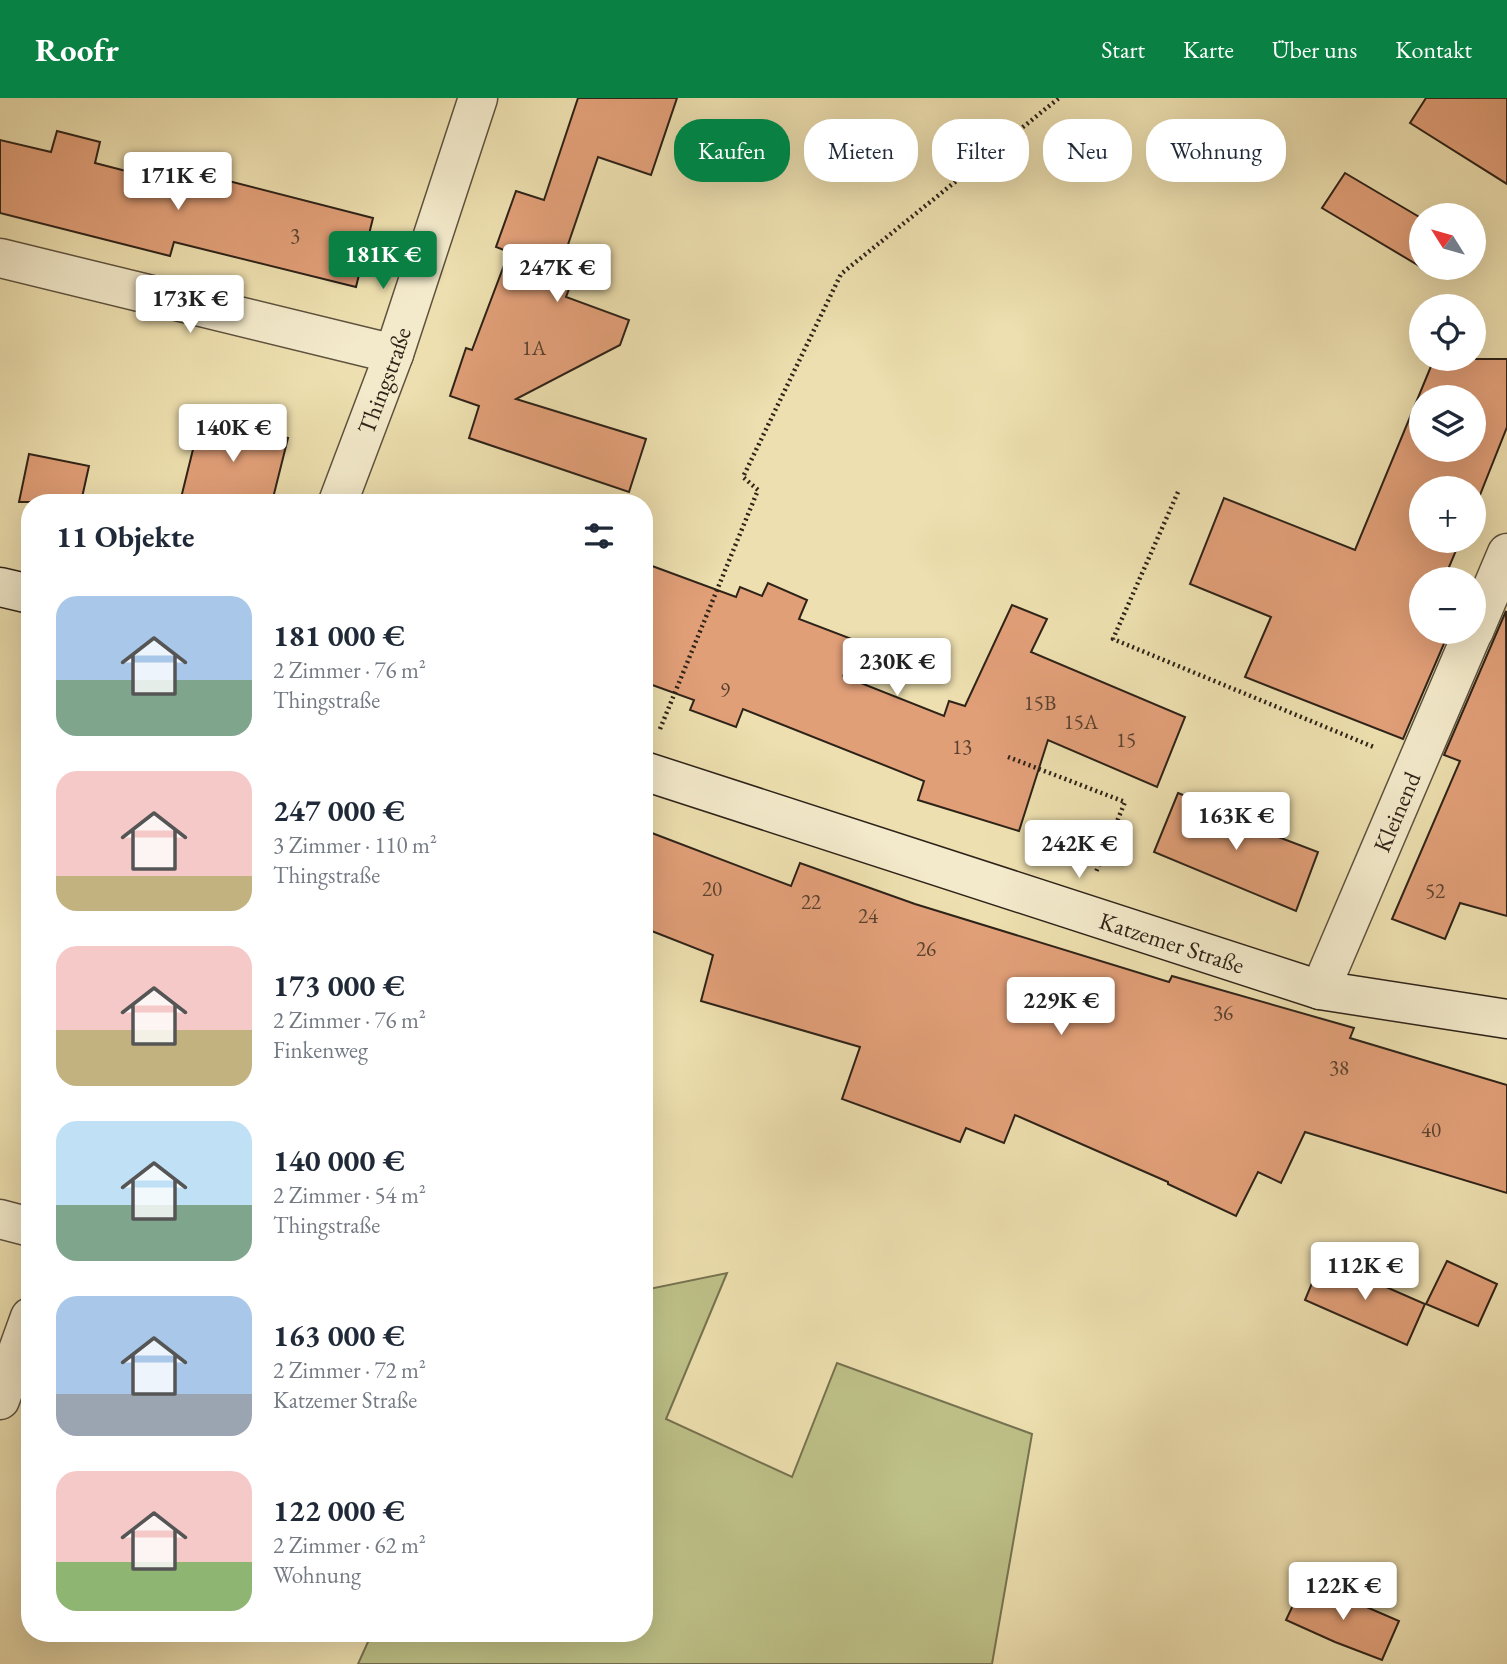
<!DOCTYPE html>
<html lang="de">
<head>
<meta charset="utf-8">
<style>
	:root { --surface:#fff; --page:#f6f6f7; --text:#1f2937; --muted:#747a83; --accent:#0b8043 }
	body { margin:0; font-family:"EB Garamond",serif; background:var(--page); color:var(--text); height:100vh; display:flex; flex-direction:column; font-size:26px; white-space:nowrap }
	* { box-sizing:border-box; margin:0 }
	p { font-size:23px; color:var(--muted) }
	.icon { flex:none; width:38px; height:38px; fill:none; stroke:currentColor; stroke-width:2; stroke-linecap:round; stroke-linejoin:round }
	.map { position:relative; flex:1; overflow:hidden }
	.panel { position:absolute; left:21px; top:396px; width:632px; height:1148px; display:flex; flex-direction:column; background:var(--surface); border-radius:28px; box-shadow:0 7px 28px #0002 }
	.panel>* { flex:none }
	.guide { position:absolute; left:674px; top:21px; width:665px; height:63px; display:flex; gap:14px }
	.needle { width:46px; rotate:307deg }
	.fabs { position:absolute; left:1409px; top:105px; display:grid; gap:14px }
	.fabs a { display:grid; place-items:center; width:77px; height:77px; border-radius:50%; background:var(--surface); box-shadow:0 7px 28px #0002; font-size:35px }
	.price { position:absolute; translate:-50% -60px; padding:0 16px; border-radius:7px; background:#fff; color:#222; font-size:23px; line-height:46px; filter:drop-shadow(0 2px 4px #0008) }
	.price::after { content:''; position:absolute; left:50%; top:42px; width:21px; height:16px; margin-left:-10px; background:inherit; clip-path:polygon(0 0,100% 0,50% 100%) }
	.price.active { background:var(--accent); color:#fff }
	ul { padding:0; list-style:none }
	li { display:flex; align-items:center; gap:21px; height:175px; padding:0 35px }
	li span { display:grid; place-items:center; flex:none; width:196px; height:140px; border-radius:21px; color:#555 }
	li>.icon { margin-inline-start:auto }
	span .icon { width:84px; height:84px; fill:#fffc; stroke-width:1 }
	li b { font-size:30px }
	h2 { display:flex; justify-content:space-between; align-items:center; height:84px; padding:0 35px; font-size:30px }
	.chip { padding:0 24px; border-radius:28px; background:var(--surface); box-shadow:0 7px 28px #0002; font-size:24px; line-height:63px }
	.chip.active { background:var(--accent); color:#fff }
	header { display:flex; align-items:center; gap:42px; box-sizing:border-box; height:98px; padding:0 35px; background:var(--accent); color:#fff }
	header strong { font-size:33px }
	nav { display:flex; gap:38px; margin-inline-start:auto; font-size:24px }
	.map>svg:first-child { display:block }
	.green { fill:#bdc087; stroke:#767250; stroke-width:2 }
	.building { fill:#e19f78; stroke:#2e2318; stroke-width:2; fill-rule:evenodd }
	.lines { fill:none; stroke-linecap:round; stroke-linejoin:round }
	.street-casing { stroke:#5e523e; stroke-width:41 }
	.secondary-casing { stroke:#2e2318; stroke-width:41 }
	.path { stroke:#2e2318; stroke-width:4.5; stroke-dasharray:2 3.5; stroke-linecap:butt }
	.street { stroke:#f3eacb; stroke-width:38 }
	.secondary { stroke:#f3eacb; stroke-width:38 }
	.labels { text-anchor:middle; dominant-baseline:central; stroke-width:5; stroke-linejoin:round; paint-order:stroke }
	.number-label { font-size:21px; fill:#5b4230 }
	.street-label { font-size:24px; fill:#2e2318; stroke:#f3eacb }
</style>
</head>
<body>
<header>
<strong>Roofr</strong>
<nav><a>Start</a><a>Karte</a><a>Über uns</a><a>Kontakt</a></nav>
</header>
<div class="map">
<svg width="1507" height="1566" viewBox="0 0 1507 1566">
	<rect width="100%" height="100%" fill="#eddfaf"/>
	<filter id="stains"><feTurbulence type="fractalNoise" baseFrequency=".00286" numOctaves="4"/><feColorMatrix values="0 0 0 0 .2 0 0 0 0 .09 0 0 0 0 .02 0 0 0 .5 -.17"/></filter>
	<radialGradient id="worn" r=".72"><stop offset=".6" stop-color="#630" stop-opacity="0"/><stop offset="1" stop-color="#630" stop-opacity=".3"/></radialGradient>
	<path class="green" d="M727,1175L666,1321L792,1379L837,1265L1032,1336L992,1566H358L372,1535H644V1192Z"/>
	<g class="building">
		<path d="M578,0H677L651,77L598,59L561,167L576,173L566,199L629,222L620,247L516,301L646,341L629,394L469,340L479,308L450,298L466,250L472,252L509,154L496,149L516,93L544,102Z"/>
		<path d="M1426,0H1507V86L1410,25Z"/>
		<path d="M57,33L100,44L95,65L188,89L189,83L211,89L213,79L373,120L356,189L174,144L170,158L0,115V42L51,54Z"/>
		<path d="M1345,75L1421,120V169L1322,110Z"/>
		<path d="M1434,261H1507V329L1474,412V390H1421V443H1460L1444,481H1421V534H1449L1403,641L1245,579L1271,519L1190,486L1224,400L1355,452ZM1421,299H1474V352H1421Z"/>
		<path d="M201,319L288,340L272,404H180Z"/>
		<path d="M29,356L89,368L81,404H19Z"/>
		<path d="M644,465L736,499L740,489L762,498L768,485L807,502L799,521L857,543L843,578L944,618L949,603L965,608L1012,507L1047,521L1031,554L1185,619L1157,689L1048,642L1019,733L918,702L924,683L743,611L736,629L690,612L694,602L644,584Z"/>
		<path d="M1506,513L1507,818L1460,805L1445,841L1392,821L1460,663L1444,657Z"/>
		<path d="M1178,695L1242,721L1241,725L1318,754L1296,813L1154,754Z"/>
		<path d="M644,732L791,788L800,765L915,806L1169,884L1172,878L1354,930L1350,940L1507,987V1095L1305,1034L1281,1085L1258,1074L1236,1118L1168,1086V1084L1015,1017L1004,1045L966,1030L960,1044L842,1001L860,949L701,903L713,857L644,830Z"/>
		<path d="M1322,1161L1425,1206L1407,1247L1305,1202Z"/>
		<path d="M1447,1163L1497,1186L1478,1228L1426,1206Z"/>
		<path d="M1303,1486L1353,1508L1355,1504L1399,1523L1382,1562L1335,1544L1286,1522Z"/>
	</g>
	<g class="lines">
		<defs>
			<g id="street">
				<path d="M0,160L394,256"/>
				<path id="s1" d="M338,404L394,256L478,0"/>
				<path d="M1474,533L1507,455"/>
				<path id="s2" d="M1320,892L1473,534"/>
				<path d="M0,1121L30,1129"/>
				<path d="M0,1302L30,1219"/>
			</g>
			<g id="secondary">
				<path d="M0,489L30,496"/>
				<path id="s3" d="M644,673L1320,892L1507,921"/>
			</g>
		</defs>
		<use href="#street" class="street-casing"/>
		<use href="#secondary" class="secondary-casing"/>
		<g class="path">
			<path d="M1178,394L1113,541L1376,650"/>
			<path d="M660,631L758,392L743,379L841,176L1059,0"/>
			<path d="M1008,659L1125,704L1096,774"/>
		</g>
		<use href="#street" class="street"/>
		<use href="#secondary" class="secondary"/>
	</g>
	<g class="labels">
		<g class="number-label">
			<text x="295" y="137">3</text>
			<text x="534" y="249">1A</text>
			<text x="725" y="591">9</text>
			<text x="1040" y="604">15B</text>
			<text x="1081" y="623">15A</text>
			<text x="1126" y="641">15</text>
			<text x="962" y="648">13</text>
			<text x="712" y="790">20</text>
			<text x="1435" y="792">52</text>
			<text x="811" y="803">22</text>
			<text x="868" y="817">24</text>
			<text x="926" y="850">26</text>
			<text x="1223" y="914">36</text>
			<text x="1339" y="969">38</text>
			<text x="1431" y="1031">40</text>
		</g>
		<g class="street-label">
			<text stroke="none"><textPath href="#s1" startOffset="130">Thingstraße</textPath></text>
			<text stroke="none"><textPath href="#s2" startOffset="194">Kleinend</textPath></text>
			<text stroke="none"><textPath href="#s3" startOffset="555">Katzemer Straße</textPath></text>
		</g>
	</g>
	<rect width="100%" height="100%" filter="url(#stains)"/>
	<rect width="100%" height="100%" fill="url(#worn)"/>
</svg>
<div class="fabs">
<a><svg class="needle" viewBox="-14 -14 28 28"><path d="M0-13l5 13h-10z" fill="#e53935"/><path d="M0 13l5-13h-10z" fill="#747a83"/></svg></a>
<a><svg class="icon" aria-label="locate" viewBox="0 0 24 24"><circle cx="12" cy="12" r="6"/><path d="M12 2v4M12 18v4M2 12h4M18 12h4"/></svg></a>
<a><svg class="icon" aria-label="layers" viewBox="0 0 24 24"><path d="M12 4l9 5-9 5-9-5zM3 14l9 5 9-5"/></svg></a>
<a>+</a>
<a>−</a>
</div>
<b class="price" style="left:178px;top:114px">171K €</b>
<b class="price active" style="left:383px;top:193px">181K €</b>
<b class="price" style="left:557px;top:206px">247K €</b>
<b class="price" style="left:190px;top:237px">173K €</b>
<b class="price" style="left:233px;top:366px">140K €</b>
<b class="price" style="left:897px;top:600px">230K €</b>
<b class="price" style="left:1236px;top:754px">163K €</b>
<b class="price" style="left:1079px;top:782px">242K €</b>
<b class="price" style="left:1061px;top:939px">229K €</b>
<b class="price" style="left:1365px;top:1204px">112K €</b>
<b class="price" style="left:1343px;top:1524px">122K €</b>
<div class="guide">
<a class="chip active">Kaufen</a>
<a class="chip">Mieten</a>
<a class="chip">Filter</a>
<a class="chip">Neu</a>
<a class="chip">Wohnung</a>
</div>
<section class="panel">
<h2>11 Objekte<svg class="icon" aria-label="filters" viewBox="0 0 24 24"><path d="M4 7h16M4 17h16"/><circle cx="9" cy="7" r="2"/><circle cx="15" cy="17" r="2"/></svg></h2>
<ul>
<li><span style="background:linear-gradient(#a9c7e8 60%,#7fa58c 0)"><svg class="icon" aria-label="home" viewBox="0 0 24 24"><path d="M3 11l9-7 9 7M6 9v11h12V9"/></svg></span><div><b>181 000 €</b><p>2 Zimmer · 76 m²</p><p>Thingstraße</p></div></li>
<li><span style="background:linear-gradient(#f6c9c9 75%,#c2b280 0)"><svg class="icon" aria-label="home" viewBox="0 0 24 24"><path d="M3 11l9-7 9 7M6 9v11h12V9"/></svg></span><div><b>247 000 €</b><p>3 Zimmer · 110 m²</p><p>Thingstraße</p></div></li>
<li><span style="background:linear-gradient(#f6c9c9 60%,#c2b280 0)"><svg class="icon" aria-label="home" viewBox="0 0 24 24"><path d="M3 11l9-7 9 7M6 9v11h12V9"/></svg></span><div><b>173 000 €</b><p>2 Zimmer · 76 m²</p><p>Finkenweg</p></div></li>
<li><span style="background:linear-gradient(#bfe0f5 60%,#7fa58c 0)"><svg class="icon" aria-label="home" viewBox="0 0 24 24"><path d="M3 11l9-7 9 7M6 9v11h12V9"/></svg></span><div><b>140 000 €</b><p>2 Zimmer · 54 m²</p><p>Thingstraße</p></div></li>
<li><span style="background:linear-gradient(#a9c7e8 70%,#9aa5b1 0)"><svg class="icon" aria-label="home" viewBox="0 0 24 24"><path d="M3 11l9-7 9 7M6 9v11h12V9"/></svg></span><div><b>163 000 €</b><p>2 Zimmer · 72 m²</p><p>Katzemer Straße</p></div></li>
<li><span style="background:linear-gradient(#f6c9c9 65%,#8fb573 0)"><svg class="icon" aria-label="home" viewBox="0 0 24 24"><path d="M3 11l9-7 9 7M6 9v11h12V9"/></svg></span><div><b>122 000 €</b><p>2 Zimmer · 62 m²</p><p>Wohnung</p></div></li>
</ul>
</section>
</div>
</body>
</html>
